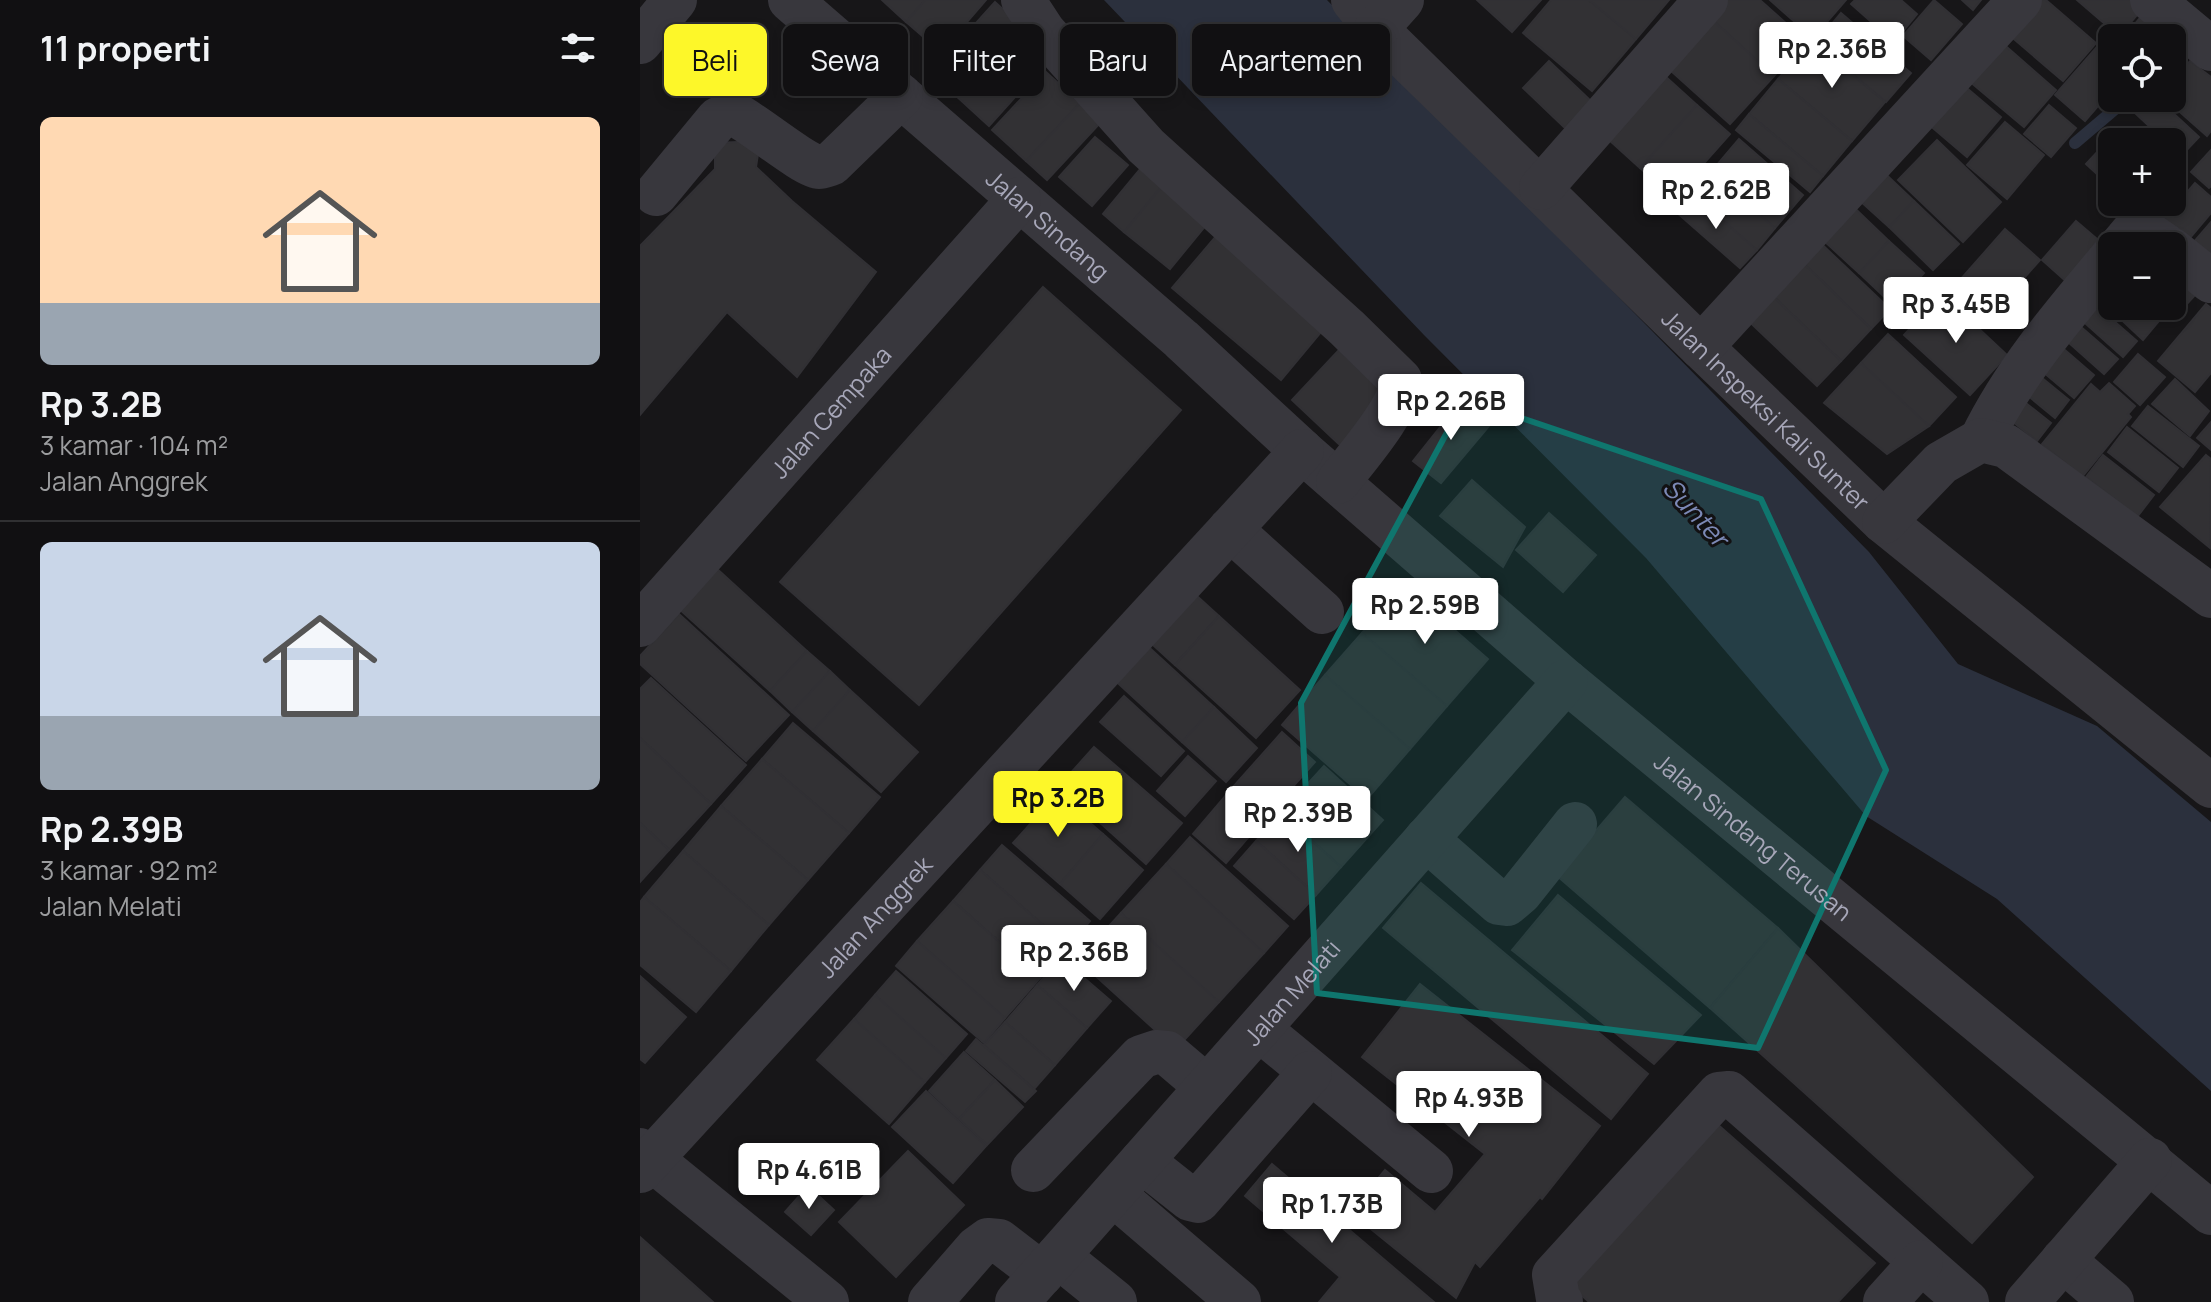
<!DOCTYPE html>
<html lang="id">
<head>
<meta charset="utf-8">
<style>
	:root { --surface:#111012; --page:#1e1e20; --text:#f1f3f6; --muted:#9c9d9f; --line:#303032; --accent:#fdf729 }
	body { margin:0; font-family:Manrope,sans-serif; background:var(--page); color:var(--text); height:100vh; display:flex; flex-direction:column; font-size:30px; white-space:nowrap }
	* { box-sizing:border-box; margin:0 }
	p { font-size:26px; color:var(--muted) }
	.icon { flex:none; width:44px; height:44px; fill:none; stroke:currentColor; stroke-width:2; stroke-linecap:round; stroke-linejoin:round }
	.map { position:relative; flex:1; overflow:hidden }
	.details { display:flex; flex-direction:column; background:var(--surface); width:640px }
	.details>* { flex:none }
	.banner { position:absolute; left:24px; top:24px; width:760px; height:72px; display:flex; gap:16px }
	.tools { position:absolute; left:1458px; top:24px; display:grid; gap:16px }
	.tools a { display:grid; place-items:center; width:88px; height:88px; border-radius:12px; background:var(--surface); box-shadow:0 4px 12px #0003,0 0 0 2px var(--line); font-size:40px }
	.price { position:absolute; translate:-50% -68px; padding:0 18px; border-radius:8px; background:#fff; color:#222; font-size:26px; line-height:52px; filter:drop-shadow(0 2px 4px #0008) }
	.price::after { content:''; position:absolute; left:50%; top:48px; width:24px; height:18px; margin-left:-12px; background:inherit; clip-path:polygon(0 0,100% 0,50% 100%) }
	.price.on { background:var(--accent); color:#111 }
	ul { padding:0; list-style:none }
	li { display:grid; align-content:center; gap:16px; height:424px; padding:0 40px }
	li+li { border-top:2px solid var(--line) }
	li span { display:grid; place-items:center; height:248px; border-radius:12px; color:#555 }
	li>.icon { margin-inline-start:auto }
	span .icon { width:144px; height:144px; fill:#fffc; stroke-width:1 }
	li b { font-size:34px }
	h2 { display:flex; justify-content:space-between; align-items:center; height:96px; padding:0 40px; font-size:34px }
	.chip { padding:0 28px; border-radius:12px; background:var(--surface); box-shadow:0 4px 12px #0003,0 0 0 2px var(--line); font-size:28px; line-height:72px }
	.chip.on { background:var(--accent); color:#111 }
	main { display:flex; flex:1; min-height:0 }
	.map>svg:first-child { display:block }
	.water { fill:#2b303d }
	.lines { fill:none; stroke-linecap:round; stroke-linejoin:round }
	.stream { stroke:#2b303d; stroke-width:12 }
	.building { fill:#323134; stroke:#313034; stroke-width:2 }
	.minor { stroke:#38373d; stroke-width:44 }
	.marked { fill:#0f766e; fill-opacity:0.2; stroke:#0f766e; stroke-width:6; stroke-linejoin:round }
	.labels { text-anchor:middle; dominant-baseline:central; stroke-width:6; stroke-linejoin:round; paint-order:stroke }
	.street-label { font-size:24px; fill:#a7a7b9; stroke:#121113 }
	.water-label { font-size:26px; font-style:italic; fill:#7c89b6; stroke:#121113 }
</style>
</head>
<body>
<main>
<section class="details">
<h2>11 properti<svg class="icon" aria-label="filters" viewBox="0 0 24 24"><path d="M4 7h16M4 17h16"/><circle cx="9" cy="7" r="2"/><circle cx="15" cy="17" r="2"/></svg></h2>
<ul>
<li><span style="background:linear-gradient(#ffd9b3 75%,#9aa5b1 0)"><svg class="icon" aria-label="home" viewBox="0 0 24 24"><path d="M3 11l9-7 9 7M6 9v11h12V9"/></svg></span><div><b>Rp 3.2B</b><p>3 kamar · 104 m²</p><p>Jalan Anggrek</p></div></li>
<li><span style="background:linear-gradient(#c9d6e8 70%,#9aa5b1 0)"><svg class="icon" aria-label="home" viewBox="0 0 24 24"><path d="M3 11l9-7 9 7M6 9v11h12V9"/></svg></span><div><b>Rp 2.39B</b><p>3 kamar · 92 m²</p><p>Jalan Melati</p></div></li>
</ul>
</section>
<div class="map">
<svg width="1571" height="1302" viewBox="0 0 1571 1302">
	<rect width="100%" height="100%" fill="#171618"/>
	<path class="water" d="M464,0H687L1229,552L1318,664L1457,726L1571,822V1091L1357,899L1226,816L1006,558L784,335Z"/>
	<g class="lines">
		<g class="stream">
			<path d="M1532,60L1550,45"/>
			<path d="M1435,143L1488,98"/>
		</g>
	</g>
	<g class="building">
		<path d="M242,0H285L266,22Z"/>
		<path d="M285,0H346L301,52L266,22Z"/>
		<path d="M837,0H901L872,32Z"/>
		<path d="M911,0H949L996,39L952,91L883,33Z"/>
		<path d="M949,0H1029L996,39Z"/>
		<path d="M1076,0H1120L1166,41L1134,76L1065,13Z"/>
		<path d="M1130,0H1206L1173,38Z"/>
		<path d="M1215,0H1261L1277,14L1254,42L1211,4Z"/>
		<path d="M1294,0L1322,24L1291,60L1263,36Z"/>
		<path d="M1322,0H1341L1333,10Z"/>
		<path d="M1387,0H1406L1456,43L1423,81L1362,29Z"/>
		<path d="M1437,0H1495L1504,7L1479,36Z"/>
		<path d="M355,2L413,55L349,126L291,73Z"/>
		<path d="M1505,12L1528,31L1523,38H1483Z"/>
		<path d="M1065,13L1134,76L1090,124L1021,62Z"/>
		<path d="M1201,13L1271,73L1246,102L1176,43Z"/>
		<path d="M1171,40L1245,102L1212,141L1138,79Z"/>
		<path d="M1360,41L1416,90L1384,127L1328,80Z"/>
		<path d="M1456,48L1472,62V90L1445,121L1415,95Z"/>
		<path d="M909,61L951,101L925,128L883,88Z"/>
		<path d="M1550,61L1571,77V131L1567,136L1524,98H1532V81Z"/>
		<path d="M1015,67L1057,105L1000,168L958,130Z"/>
		<path d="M406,72L440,103L386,161L352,130Z"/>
		<path d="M1315,78L1361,117L1327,157L1281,118Z"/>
		<path d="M1138,79L1212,141L1183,176L1109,114Z"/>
		<path d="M1510,98H1517L1559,137L1541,156L1532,148V142H1526L1495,113Z"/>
		<path d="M440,103L461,122L407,180L386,161Z"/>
		<path d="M1057,105L1090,134L1033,198L1000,168Z"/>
		<path d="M1409,105L1436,128L1411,157L1384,134Z"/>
		<path d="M1109,114L1183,176L1170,192L1096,130Z"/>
		<path d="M1365,122L1404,155L1367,199L1327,165Z"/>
		<path d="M1477,131L1488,142H1472V188L1446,164Z"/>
		<path d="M455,137L488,165L452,206L419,177Z"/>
		<path d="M1099,139L1163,195L1135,228L1071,172Z"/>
		<path d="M1297,140L1361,202L1323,242L1258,180Z"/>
		<path d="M120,141L116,167L152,201L236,272L157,377L87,312L0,415V246L75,169V143Z"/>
		<path d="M1571,150V186L1569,188L1551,172Z"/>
		<path d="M506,162L527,180L484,232L463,214Z"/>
		<path d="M1234,163L1274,201L1249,227L1209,191Z"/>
		<path d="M1071,172L1135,228L1117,250L1052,194Z"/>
		<path d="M527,180L572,218L530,269L484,232Z"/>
		<path d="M1555,183L1571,197V213L1544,245L1520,224Z"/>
		<path d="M1052,194L1117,250L1100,268L1036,212Z"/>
		<path d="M1202,196L1249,241L1219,273L1171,229Z"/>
		<path d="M1274,201L1319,244L1293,270L1249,227Z"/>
		<path d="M1487,202H1508L1498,212Z"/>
		<path d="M1436,221L1463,244L1428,283L1402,260Z"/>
		<path d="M1571,222V270L1547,250Z"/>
		<path d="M583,228L692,319L641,380L532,288Z"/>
		<path d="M1365,229L1400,260L1355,311L1320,280Z"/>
		<path d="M1172,235L1250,309L1231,329L1154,254Z"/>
		<path d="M1249,241L1284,273L1254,306L1219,273Z"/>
		<path d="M1154,254L1231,329L1201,361L1123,287Z"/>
		<path d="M1532,271L1556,294L1533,319L1519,306H1532Z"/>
		<path d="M1472,277V306H1512L1523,316L1503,340L1453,293Z"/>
		<path d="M403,287L541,410L279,705L140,582Z"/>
		<path d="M1123,287L1201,361L1177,386L1099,312Z"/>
		<path d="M1302,294L1367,355L1330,395L1264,335Z"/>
		<path d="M1451,301L1497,341L1483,357L1437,316Z"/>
		<path d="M1566,304L1571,308V373L1555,392L1518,361Z"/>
		<path d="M1433,320L1478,359L1464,374L1420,335Z"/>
		<path d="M1248,334L1316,397L1289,426L1221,363Z"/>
		<path d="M1418,344L1454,375L1434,398L1397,367Z"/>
		<path d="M699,350L748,396L701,446L652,400Z"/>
		<path d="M1498,354L1525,377L1500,405L1474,382Z"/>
		<path d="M1221,363L1289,426L1247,454L1184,403Z"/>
		<path d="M1391,369L1429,400L1415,418L1376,386Z"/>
		<path d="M1535,379L1569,411L1550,436L1512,404Z"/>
		<path d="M1469,383L1495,406L1488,414L1491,417L1442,477L1402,444L1451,384L1460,392Z"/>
		<path d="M1372,392L1411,423L1397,441L1358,410Z"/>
		<path d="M821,401L850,425L801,483L773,461Z"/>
		<path d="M1508,406L1559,446L1543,467L1492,426Z"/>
		<path d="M1571,422V450L1557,438Z"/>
		<path d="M1487,427L1538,468L1519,492L1468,452Z"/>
		<path d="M1463,455L1514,495L1497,517L1446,477Z"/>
		<path d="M1566,455L1571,459L1570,548L1520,507Z"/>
		<path d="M832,480L885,527L863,567L800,516Z"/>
		<path d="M909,513L956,555L923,592L876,550Z"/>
		<path d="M75,567L167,651L130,691L38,608Z"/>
		<path d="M763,585L848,659L807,706L722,633Z"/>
		<path d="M546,586L579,616L535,665L502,635Z"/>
		<path d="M39,614L149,715L106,761L0,664V656Z"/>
		<path d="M579,616L660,690L616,738L535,665Z"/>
		<path d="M722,633L807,706L770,749L685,675Z"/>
		<path d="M501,640L574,707L542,742L469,675Z"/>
		<path d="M167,651L190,671L152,712L130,691Z"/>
		<path d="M190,671L210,690L173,731L152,712Z"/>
		<path d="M685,675L770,749L727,799L642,725Z"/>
		<path d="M11,678L106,765L71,804L0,738V689Z"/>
		<path d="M210,690L278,752L241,792L173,731Z"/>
		<path d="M484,696L544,751L521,776L460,722Z"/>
		<path d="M574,707L617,748L586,782L542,742Z"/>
		<path d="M153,723L240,797L209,833L122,759Z"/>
		<path d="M642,732L675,762L626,817L593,787Z"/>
		<path d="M0,738L71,804L29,850L0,823Z"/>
		<path d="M454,747L542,823L506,864L419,786Z"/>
		<path d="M548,756L576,781L545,816L517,791Z"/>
		<path d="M122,759L209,833L168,880L81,806Z"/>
		<path d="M684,766L743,820L701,867L641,813Z"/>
		<path d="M593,787L626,817L586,863L553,834Z"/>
		<path d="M417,794L463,834L420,884L373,843Z"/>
		<path d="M985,797L1138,928L1070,1008L917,876Z"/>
		<path d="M81,806L168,880L129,925L43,851Z"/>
		<path d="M641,813L701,867L676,895L616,841Z"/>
		<path d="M0,823L29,850L0,882Z"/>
		<path d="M463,834L503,870L460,919L420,884Z"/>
		<path d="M550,837L648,926L624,953L526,864Z"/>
		<path d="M616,841L676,895L654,919L594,866Z"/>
		<path d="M362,845L450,921L428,947L340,870Z"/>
		<path d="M43,851L129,925L91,971L4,897Z"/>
		<path d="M526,864L624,953L579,1002L481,913Z"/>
		<path d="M340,870L428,947L400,978L313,901Z"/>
		<path d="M781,883L1008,1074L971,1119L743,928Z"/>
		<path d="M918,895L1061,1015L1014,1064L872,950Z"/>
		<path d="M4,897L91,971L56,1012L0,965V902Z"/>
		<path d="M313,901L400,978L365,1018L277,941Z"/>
		<path d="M481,913L579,1002L536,1049L438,960Z"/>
		<path d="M1138,928L1393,1177L1332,1243L1070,1008Z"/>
		<path d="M277,941L365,1018L344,1043L256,966Z"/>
		<path d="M421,958L471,1001L447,1028L397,985Z"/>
		<path d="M256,971L327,1034L306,1058L235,995Z"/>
		<path d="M0,976L46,1017L5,1063L0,1059Z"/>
		<path d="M780,984L960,1126L902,1199L900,1197L840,1267L835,1262L816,1298L710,1212L745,1170L795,1212L845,1154L722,1057Z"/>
		<path d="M397,985L447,1028L415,1065L365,1022Z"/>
		<path d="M235,995L306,1058L285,1082L214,1019Z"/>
		<path d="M214,1019L285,1082L249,1124L177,1060Z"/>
		<path d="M365,1022L415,1065L394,1089L344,1045Z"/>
		<path d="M336,1039L396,1091L385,1102L326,1051Z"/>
		<path d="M324,1052L355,1080L319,1119L289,1091Z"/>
		<path d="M355,1080L383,1107L347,1145L319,1119Z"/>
		<path d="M286,1091L346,1146L313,1183L252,1127Z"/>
		<path d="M1076,1123L1235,1263L1198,1302H949L930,1285Z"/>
		<path d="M268,1151L324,1205L256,1277L199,1222Z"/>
		<path d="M632,1164L794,1302H679L700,1277L605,1196Z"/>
		<path d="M168,1186L194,1210L171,1235L145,1212Z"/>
		<path d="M0,1237L73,1302H0Z"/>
	</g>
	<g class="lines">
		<g class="minor">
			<path id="s1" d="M150,0L541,339L662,451L926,681L1571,1213"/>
			<path d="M383,0L404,32L506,146L707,328L760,380C764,405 714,461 698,482"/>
			<path id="s2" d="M713,0L736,29L1061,347L1244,522L1571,786"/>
			<path d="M1512,0L1571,49"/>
			<path d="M736,29L762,0"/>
			<path d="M0,42L35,0"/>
			<path d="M901,188L1066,0"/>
			<path d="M16,194L78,119L93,113C112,122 166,167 179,167C183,167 187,165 191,164L261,96"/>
			<path d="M1481,246L1491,234L1507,233L1526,246"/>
			<path d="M1532,250L1571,281"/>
			<path d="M1061,347L1380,0"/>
			<path d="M1341,440C1374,372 1424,314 1472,257"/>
			<path d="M1244,522L1301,463L1341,440L1366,446L1571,596"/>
			<path d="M590,529L682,612"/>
			<path id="s3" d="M0,625L379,199"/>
			<path d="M786,839L859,903L867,904L880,893L935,824"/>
			<path d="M619,1029L791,1171"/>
			<path d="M0,1150L187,1302"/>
			<path d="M502,1161L550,1199L558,1201L670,1073"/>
			<path d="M393,1170L501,1057L516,1052L527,1053L567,1087"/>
			<path id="s4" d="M0,1171L662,451"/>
			<path d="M473,1194L599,1302"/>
			<path d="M418,1256L475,1302"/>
			<path d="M1423,1260L1472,1302"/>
			<path d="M290,1302L337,1248L348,1240L359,1241L402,1274"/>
			<path id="s5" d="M377,1302L926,681"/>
			<path d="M921,1302L918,1299L914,1275L1079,1094L1089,1093L1327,1302"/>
			<path d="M1245,1302L1281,1262"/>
			<path d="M1387,1302L1510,1160"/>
		</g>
	</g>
	<path class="marked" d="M825,399L1121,499L1246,770L1118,1048L677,993L661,703Z"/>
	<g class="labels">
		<g class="street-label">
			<text stroke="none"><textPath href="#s1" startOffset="342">Jalan Sindang</textPath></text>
			<text stroke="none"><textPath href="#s2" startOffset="582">Jalan Inspeksi Kali Sunter</textPath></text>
			<text stroke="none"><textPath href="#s3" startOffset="286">Jalan Cempaka</textPath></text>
			<text stroke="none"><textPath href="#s1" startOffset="1276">Jalan Sindang Terusan</textPath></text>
			<text stroke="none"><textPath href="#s4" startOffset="346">Jalan Anggrek</textPath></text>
			<text stroke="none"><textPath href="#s5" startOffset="414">Jalan Melati</textPath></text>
		</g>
		<g class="water-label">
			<text transform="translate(1056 512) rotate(47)">Sunter</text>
		</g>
	</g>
</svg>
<div class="tools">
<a><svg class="icon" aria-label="locate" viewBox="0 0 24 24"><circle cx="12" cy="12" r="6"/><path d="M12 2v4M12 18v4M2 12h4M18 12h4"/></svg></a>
<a>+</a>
<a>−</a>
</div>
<b class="price" style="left:1192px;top:90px">Rp 2.36B</b>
<b class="price" style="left:1076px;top:231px">Rp 2.62B</b>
<b class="price" style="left:1316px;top:345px">Rp 3.45B</b>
<b class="price" style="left:811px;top:442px">Rp 2.26B</b>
<b class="price" style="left:785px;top:646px">Rp 2.59B</b>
<b class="price on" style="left:418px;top:839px">Rp 3.2B</b>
<b class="price" style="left:658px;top:854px">Rp 2.39B</b>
<b class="price" style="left:434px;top:993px">Rp 2.36B</b>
<b class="price" style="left:829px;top:1139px">Rp 4.93B</b>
<b class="price" style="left:169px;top:1211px">Rp 4.61B</b>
<b class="price" style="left:692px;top:1245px">Rp 1.73B</b>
<div class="banner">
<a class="chip on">Beli</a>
<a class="chip">Sewa</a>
<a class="chip">Filter</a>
<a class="chip">Baru</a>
<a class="chip">Apartemen</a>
</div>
</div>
</main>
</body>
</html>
